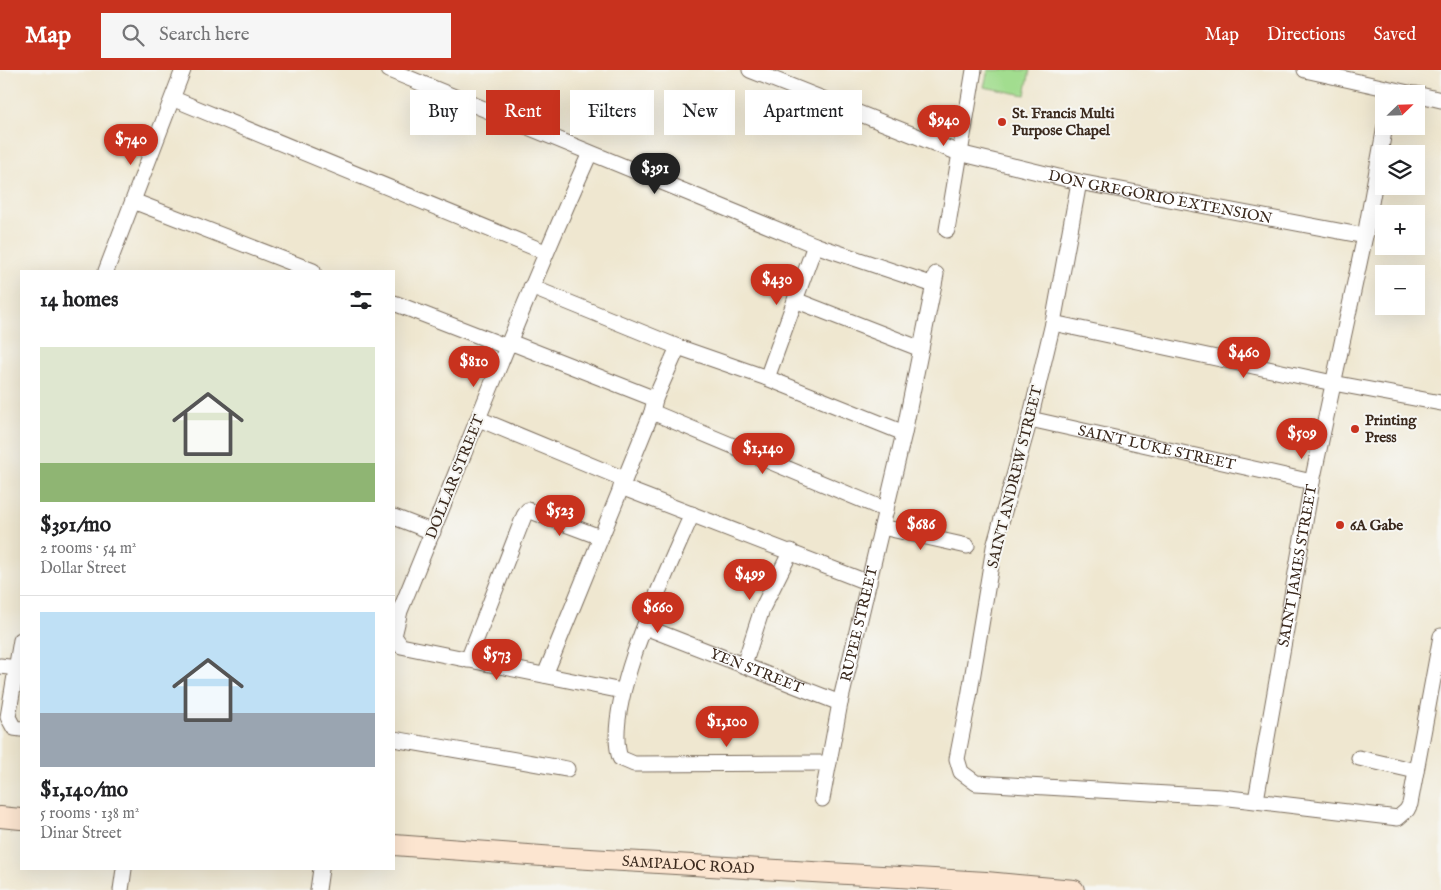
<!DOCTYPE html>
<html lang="en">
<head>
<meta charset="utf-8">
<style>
	:root { --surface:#fff; --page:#f6f6f6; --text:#202124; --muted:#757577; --line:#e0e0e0; --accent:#c8321e }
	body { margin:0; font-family:"IM FELL English",serif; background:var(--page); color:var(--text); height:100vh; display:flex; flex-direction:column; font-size:19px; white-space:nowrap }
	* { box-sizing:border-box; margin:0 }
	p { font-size:16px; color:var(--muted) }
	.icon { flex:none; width:28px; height:28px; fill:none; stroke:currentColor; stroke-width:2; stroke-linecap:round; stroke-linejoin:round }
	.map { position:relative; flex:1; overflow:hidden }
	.drawer { position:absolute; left:20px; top:200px; width:375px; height:600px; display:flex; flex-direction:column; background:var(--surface); border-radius:0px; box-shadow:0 5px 20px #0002 }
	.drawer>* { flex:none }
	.top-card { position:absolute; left:410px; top:20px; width:475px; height:45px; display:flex; gap:10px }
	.needle { width:32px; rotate:67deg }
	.buttons { position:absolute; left:1375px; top:15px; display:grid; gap:10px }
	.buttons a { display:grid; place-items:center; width:50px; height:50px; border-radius:0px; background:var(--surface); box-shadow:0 5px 20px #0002; font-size:25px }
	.price { position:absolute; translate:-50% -42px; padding:0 11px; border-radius:18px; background:var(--accent); color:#fff; font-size:16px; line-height:32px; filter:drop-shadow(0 1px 2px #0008) }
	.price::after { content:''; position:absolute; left:50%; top:30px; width:15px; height:11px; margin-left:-8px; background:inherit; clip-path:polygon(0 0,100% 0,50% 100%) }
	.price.selected { background:#222; color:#fff }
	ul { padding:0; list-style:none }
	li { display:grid; align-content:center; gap:10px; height:265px; padding:0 20px }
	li+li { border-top:1px solid var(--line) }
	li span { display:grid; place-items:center; height:155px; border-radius:0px; color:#555 }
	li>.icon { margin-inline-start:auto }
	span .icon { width:90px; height:90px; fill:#fffc; stroke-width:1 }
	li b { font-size:21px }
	h2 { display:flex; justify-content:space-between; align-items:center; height:60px; padding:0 20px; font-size:21px }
	.pill { padding:0 18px; border-radius:0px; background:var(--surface); box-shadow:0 5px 20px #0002; font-size:18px; line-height:45px }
	.pill.selected { background:var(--accent); color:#fff }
	header { display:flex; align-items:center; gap:30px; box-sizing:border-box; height:70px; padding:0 25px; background:var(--accent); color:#fff }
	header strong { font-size:24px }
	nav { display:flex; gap:28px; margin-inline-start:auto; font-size:18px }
	.search { width:350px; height:45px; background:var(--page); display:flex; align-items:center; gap:12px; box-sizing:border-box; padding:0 18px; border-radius:0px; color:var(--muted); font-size:19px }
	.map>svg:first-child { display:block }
	.green { fill:#a2dd8f; stroke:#6e8456 }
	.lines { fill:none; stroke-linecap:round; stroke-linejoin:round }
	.street-casing { stroke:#7a6c5c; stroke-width:17 }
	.secondary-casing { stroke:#7a6c5c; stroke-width:22 }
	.street { stroke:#fff; stroke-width:15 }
	.secondary { stroke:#fce5d0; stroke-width:20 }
	.poi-dot { fill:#c8321e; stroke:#f6f6f2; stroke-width:2 }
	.labels { text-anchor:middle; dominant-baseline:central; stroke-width:4; stroke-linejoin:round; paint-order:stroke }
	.poi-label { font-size:15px; font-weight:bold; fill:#3b2a1e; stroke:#f6f6f2; text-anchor:start }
	.street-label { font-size:15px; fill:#3b2a1e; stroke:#f6f6f2 }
</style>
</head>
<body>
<header>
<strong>Map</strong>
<div class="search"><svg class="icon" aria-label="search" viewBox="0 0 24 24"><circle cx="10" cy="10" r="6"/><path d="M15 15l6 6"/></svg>Search here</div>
<nav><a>Map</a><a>Directions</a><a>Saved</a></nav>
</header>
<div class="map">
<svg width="1441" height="820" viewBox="0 0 1441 820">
	<rect width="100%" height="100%" fill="#f6f6f2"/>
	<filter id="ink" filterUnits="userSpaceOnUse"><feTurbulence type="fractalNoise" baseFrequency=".02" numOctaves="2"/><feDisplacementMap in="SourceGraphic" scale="10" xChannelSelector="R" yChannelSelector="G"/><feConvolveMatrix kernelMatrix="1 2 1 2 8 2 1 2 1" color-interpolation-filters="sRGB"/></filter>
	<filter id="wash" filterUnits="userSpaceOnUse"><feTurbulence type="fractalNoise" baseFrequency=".0096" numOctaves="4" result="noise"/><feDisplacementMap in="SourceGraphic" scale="20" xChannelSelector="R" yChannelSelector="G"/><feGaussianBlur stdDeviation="1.12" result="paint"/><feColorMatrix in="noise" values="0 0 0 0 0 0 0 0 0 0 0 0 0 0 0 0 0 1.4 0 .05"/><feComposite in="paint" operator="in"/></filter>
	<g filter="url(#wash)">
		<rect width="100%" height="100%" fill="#efe7d0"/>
		<path class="green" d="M988,0H1030L1025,25L984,17Z"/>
	</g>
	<g filter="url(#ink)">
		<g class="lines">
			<defs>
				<g id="street">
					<path d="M389,0L815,175L934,215"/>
					<path id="s1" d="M750,0L959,83L1079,112L1365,166"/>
					<path d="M1305,0L1413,24"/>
					<path d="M1416,24L1441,30"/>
					<path d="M174,29L545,182"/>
					<path d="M590,83C522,234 463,388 400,541L394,566L401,576L622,621"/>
					<path d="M1079,112L1053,253L1030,349L994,477L969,627L957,689L961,702L976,713L1221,727L1398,748L1407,740L1410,734L1441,566"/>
					<path d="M133,131L313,201"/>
					<path d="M947,160L974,0"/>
					<path d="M106,201L183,0"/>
					<path d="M531,217L678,277L767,308L904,363"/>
					<path d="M795,230L921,279"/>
					<path d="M394,233L505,276L515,274L655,329"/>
					<path d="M1053,253L1333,313L1441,333"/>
					<path d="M767,308L815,175"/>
					<path d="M652,342L886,440"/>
					<path d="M479,349L624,409"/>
					<path id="s2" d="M1030,349L1312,412"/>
					<path d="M621,417L869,513"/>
					<path d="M692,444C669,498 602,634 620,688L634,694L829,693"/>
					<path d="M394,447L433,462"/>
					<path d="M882,457L967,476"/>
					<path id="s3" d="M645,557L840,633"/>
					<path d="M21,570L8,647L14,658L21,659"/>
					<path d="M468,590L524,446L528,440L600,467"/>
					<path d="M744,595L762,539L791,481"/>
					<path d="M0,596L17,598"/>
					<path d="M545,605L652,342L655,329L678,277"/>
					<path d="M394,669L567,699"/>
					<path d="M1359,688L1416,701"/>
					<path id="s4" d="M822,729L840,633L904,363L936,204"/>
					<path id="s5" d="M1256,730L1312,412L1365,166L1385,56"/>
					<path d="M121,820L124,799"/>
					<path d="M318,820L321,799"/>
				</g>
				<g id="secondary">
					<path d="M0,747L21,749"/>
					<path id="s6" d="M394,775L555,787L986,812L1074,820"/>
				</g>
			</defs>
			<use href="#street" class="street-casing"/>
			<use href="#secondary" class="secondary-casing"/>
			<use href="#street" class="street"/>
			<use href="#secondary" class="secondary"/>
		</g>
	</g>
	<g class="poi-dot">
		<circle cx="1002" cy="52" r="5"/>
		<circle cx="1355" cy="359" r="5"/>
		<circle cx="1340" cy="455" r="5"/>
	</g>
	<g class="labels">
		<g class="poi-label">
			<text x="1012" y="43">St. Francis Multi<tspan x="1012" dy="17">Purpose Chapel</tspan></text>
			<text x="1365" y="350">Printing<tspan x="1365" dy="17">Press</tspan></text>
			<text x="1350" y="455">6A Gabe</text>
		</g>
		<g class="street-label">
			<text stroke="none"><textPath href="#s1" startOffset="431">DON GREGORIO EXTENSION</textPath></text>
			<text stroke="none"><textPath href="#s2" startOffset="130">SAINT LUKE STREET</textPath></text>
			<text transform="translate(455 407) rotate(-68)">DOLLAR STREET</text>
			<text transform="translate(1015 407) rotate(-76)">SAINT ANDREW STREET</text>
			<text stroke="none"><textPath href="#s5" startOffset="238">SAINT JAMES STREET</textPath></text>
			<text stroke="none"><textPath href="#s4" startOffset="179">RUPEE STREET</textPath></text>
			<text stroke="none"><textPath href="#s3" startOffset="120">YEN STREET</textPath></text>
			<text stroke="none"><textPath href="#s6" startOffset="295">SAMPALOC ROAD</textPath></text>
		</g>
	</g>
</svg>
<div class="buttons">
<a><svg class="needle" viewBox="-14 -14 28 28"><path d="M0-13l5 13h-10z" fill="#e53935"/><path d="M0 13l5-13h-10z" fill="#757577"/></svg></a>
<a><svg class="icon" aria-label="layers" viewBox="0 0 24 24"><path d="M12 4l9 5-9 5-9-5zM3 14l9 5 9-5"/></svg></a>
<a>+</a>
<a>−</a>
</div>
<b class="price" style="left:944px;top:77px">$940</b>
<b class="price" style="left:131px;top:96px">$740</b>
<b class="price selected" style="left:655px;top:125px">$391</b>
<b class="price" style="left:777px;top:236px">$430</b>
<b class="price" style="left:1244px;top:309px">$460</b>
<b class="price" style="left:474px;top:318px">$810</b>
<b class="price" style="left:1302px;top:390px">$509</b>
<b class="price" style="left:763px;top:405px">$1,140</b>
<b class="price" style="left:560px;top:467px">$523</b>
<b class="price" style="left:921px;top:481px">$686</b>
<b class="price" style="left:750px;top:531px">$499</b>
<b class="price" style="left:658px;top:564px">$660</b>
<b class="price" style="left:497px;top:611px">$573</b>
<b class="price" style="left:727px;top:678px">$1,100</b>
<div class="top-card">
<a class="pill">Buy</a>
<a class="pill selected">Rent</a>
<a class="pill">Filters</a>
<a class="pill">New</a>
<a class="pill">Apartment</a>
</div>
<section class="drawer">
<h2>14 homes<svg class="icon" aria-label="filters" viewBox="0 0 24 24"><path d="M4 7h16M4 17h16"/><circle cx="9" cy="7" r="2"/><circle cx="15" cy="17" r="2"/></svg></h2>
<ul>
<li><span style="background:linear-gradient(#dfe7d0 75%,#8fb573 0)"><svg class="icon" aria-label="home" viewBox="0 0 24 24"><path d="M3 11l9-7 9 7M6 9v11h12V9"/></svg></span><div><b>$391/mo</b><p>2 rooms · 54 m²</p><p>Dollar Street</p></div></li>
<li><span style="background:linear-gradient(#bfe0f5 65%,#9aa5b1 0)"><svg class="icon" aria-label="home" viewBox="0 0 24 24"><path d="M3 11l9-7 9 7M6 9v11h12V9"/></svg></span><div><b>$1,140/mo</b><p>5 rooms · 138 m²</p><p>Dinar Street</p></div></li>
</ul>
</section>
</div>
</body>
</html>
